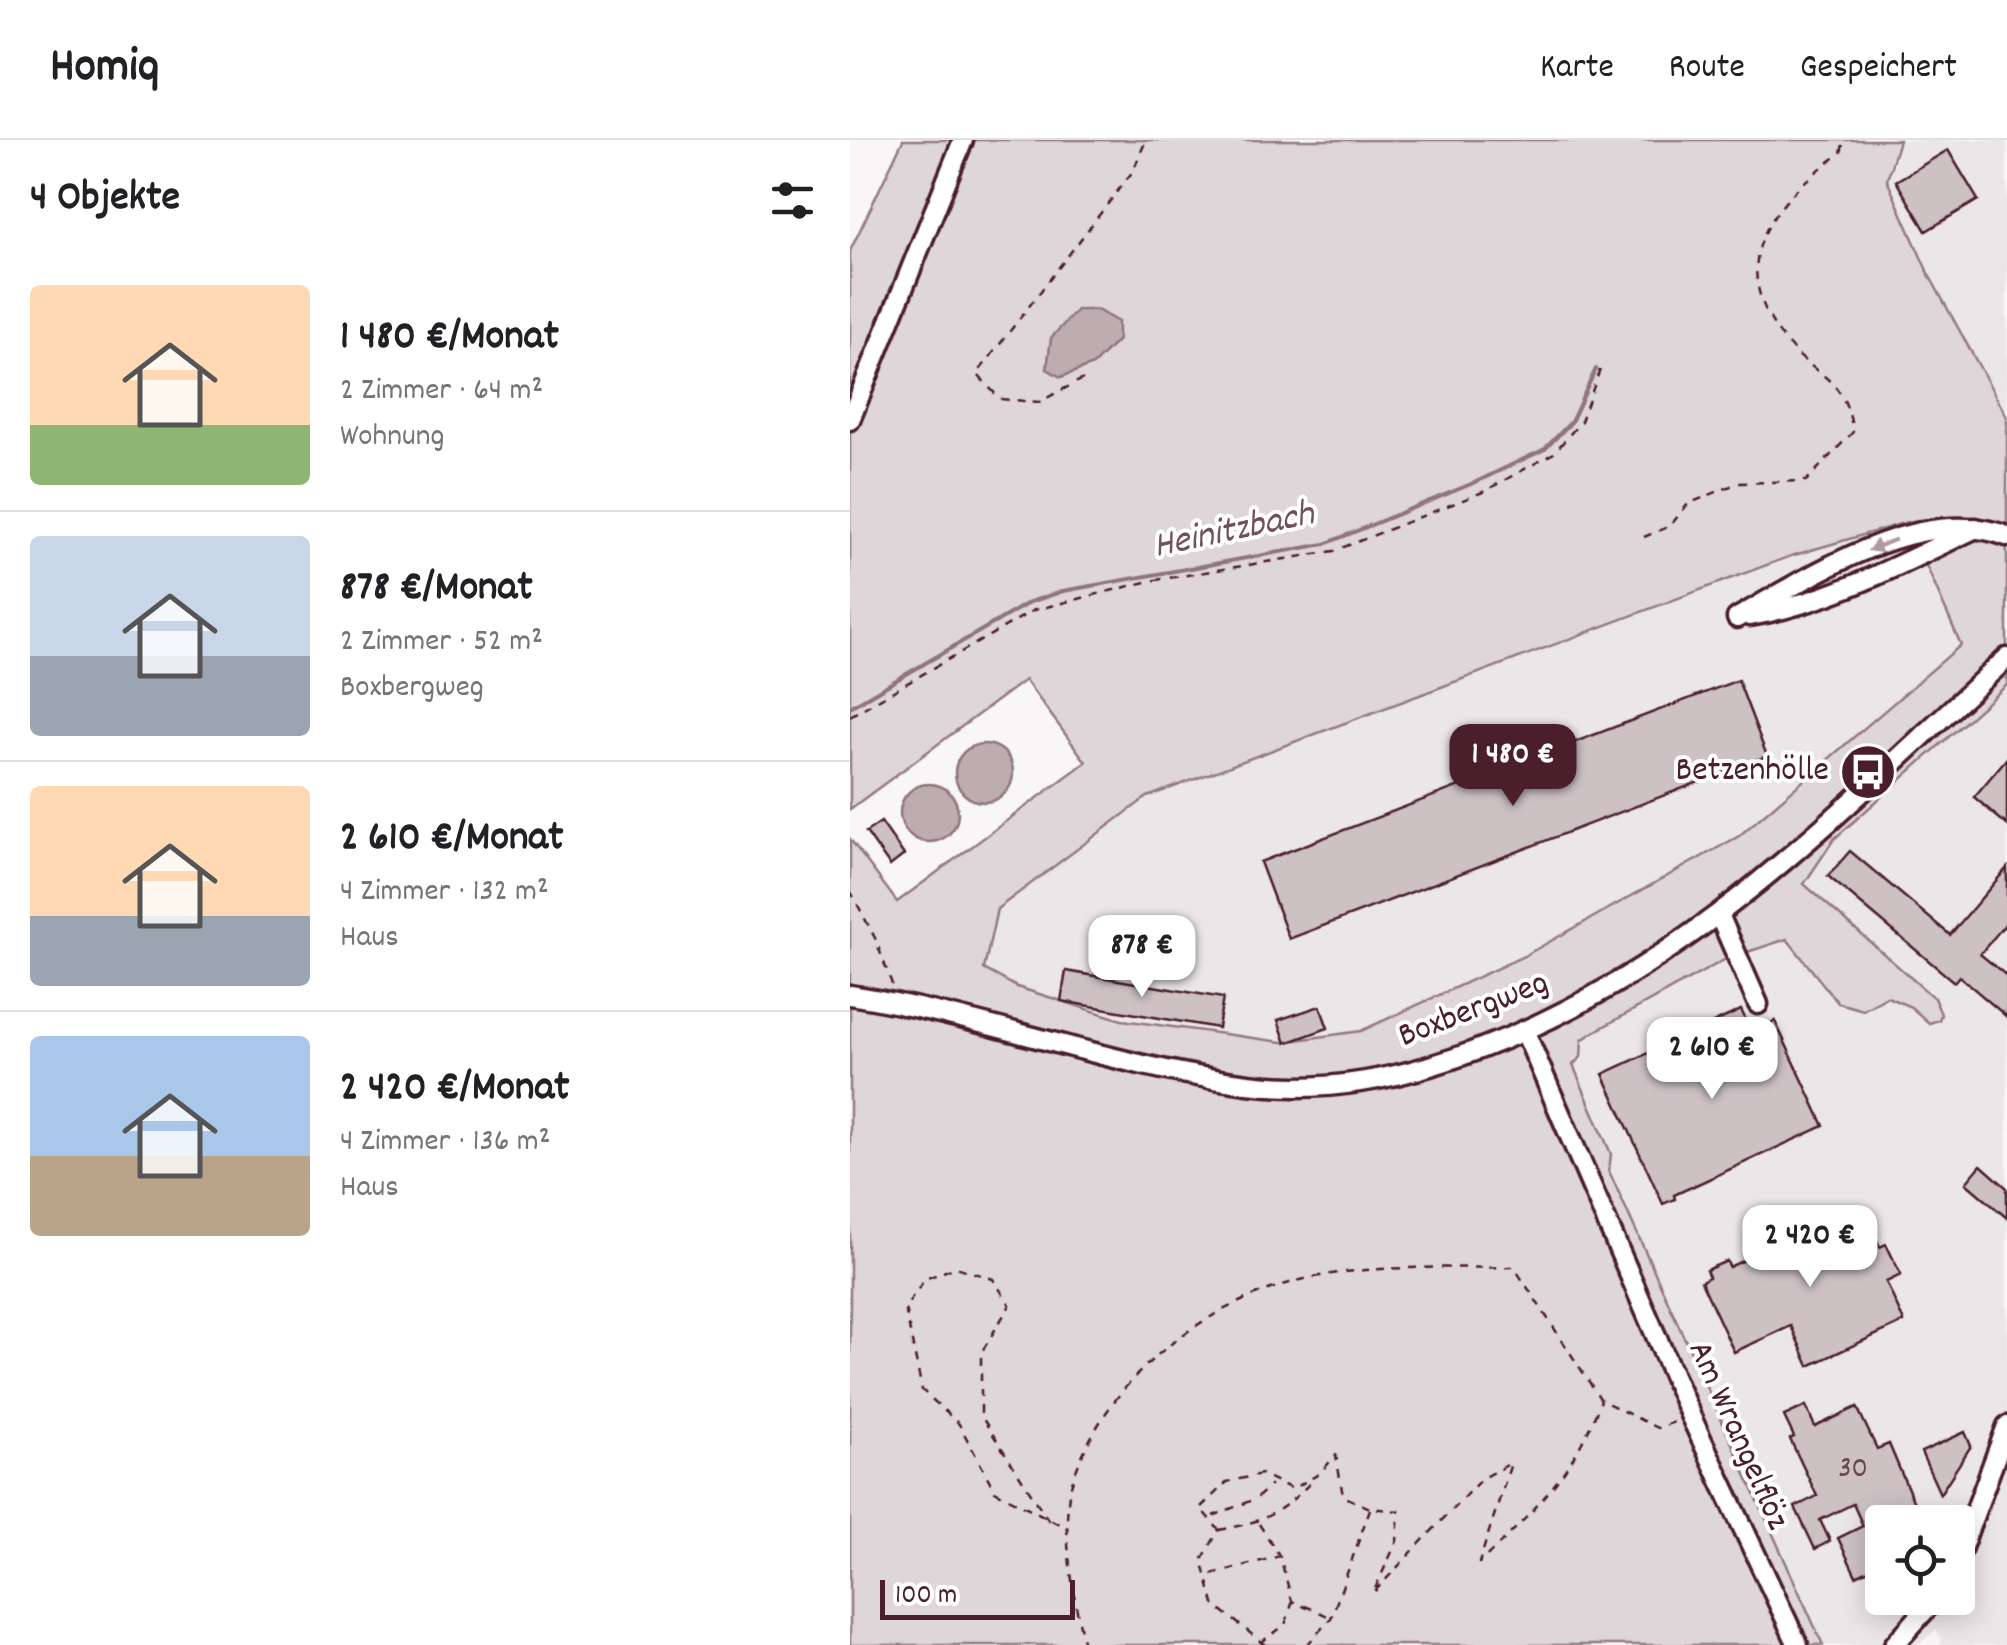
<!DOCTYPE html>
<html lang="de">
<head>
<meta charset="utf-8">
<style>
	body { margin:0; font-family:Dekko,sans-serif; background:#f6f6f6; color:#202124; height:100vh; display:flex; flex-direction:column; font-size:38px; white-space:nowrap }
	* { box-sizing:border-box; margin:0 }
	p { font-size:32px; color:#757577 }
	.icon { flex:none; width:55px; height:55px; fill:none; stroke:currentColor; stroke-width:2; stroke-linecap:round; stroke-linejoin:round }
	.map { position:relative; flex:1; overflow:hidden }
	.drawer { display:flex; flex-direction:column; background:#fff; width:850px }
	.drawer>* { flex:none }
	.tools { position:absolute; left:1015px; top:1365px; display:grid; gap:20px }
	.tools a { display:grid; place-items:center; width:110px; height:110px; border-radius:10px; background:#fff; box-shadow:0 5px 25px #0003; font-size:50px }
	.scale { position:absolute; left:30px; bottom:25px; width:195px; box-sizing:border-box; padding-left:10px; border:5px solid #4a1f2b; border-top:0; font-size:28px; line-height:35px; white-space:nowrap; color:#4a1f2b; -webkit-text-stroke:8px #fff; paint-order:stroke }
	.price { position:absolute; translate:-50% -85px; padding:0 22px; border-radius:20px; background:#fff; color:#222; font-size:32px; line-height:65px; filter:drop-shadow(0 2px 5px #0008) }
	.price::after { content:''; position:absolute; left:50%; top:60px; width:30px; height:22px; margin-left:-15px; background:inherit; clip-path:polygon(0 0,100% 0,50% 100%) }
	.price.selected { background:#4a1f2b; color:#fff }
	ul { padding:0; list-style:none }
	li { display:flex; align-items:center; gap:30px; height:250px; padding:0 30px }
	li+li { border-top:2px solid #e0e0e0 }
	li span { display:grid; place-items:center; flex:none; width:280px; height:200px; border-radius:10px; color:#555 }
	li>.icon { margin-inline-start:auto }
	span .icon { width:120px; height:120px; fill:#fffc; stroke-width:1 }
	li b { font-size:42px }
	h2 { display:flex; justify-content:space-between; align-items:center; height:120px; padding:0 30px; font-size:42px }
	header { display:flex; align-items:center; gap:60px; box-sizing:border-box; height:140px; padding:0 50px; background:#fff; border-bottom:2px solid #e0e0e0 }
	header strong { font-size:48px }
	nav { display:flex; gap:55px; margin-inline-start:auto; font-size:35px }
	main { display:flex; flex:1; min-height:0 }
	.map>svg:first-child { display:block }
</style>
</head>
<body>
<header>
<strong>Homiq</strong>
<nav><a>Karte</a><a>Route</a><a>Gespeichert</a></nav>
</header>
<main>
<section class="drawer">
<h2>4 Objekte<svg class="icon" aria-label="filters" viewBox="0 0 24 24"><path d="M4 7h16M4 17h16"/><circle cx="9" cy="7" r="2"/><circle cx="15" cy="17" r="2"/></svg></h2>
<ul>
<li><span style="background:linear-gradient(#ffd9b3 70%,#8fb573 0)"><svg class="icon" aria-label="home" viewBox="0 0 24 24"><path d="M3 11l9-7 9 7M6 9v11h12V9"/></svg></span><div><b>1 480 €/Monat</b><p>2 Zimmer · 64 m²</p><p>Wohnung</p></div></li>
<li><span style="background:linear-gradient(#c9d6e8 60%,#9aa5b1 0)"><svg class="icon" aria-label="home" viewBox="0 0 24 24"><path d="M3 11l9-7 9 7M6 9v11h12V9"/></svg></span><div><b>878 €/Monat</b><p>2 Zimmer · 52 m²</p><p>Boxbergweg</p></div></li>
<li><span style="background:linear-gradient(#ffd9b3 65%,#9aa5b1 0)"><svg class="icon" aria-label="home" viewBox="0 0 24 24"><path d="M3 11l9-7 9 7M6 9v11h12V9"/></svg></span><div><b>2 610 €/Monat</b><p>4 Zimmer · 132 m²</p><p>Haus</p></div></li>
<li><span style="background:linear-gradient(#a9c7e8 60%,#b9a48a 0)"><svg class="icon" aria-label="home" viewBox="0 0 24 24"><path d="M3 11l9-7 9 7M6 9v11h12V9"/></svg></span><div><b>2 420 €/Monat</b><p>4 Zimmer · 136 m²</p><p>Haus</p></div></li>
</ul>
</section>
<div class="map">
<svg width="1157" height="1505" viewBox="0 0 1157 1505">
	<rect width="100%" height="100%" fill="#f8f6f7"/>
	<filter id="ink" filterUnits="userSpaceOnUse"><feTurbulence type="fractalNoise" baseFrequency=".01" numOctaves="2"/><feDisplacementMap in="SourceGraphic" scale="20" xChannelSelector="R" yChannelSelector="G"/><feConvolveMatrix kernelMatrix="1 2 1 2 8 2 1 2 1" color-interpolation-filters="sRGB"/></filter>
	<g filter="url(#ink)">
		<g fill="#ebe6e8" fill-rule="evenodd">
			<path d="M1049,0h108v346l-218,-256 106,-65z"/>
			<path d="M1058,382l53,124 -222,190 -215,120 -163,75 -78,11 -161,-22 -105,-33 -33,-18 13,-60 150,-112 644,-241z"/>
			<path d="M1157,545v960h-68l3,-4 -6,-12 -18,16h-95l-214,-474 2,-17 -38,-89 8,-8 1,-17 10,-7 134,-74 62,-21 51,65 38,1 10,-7 24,10 17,15 6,-24 -130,-114 30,-45zM1032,1382h76v76h-76z"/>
		</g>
		<path fill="#ded6d9" stroke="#947a82" stroke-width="2.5" fill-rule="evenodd" d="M53,0h996l-12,40 41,93 79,144v268l-173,154 -30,45 130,114 7,16 -2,6 -10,3 -18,-16 -24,-10 -24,13 -25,-7 -51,-64 -61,20 -134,74 -10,7 -1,17 -8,8 38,89 -2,17 214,474h-973v-806l47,63 189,-140 -61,-82 -175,129v-558zM1057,382l54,123 -222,191 -215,120 -163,75 -79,11 -160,-22 -105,-33 -33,-18 13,-60 150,-112 644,-241z"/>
		<g fill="#bdadb0" stroke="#8f747b" stroke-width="2.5">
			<path d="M227,170h20l21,12v18l-25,25 -32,12 -14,-8 4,-31z"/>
			<circle cx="134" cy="633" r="29"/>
			<circle cx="79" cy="673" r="29"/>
		</g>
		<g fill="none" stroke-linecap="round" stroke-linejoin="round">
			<path stroke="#8f747b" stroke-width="4" d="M0,567l180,-105 33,-11 262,-47 151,-62 69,-33 26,-27 25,-53"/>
		</g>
		<g fill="#cdc1c4" stroke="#4a1f2b" stroke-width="2.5">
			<path d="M1098,10l30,50 -52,31 -30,-50z"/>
			<path d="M888,540l29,76 -478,183 -29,-77z"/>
			<path d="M1157,618v67l-33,-28z"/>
			<path d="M31,682l23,33 -14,11 -24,-34z"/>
			<path d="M1000,711l100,84 57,-67v54l-27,32 27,22v41l-48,-41 -5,6 -126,-106z"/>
			<path d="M216,831l157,27 -5,30 -157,-27z"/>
			<path d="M470,866l8,22 -42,15 -8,-23z"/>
			<path d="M891,870l11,22 23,-11 49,105 -150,69 1,4 -12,5 -60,-130z"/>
			<path d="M1131,1025l26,23v30l-41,-35z"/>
			<path d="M1011,1067l19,40 6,-3 15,31 -15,7 18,40 -95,44 -18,-40 -57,26 -33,-71 8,-4 -3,-7 21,-9 2,6z"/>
			<path d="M956,1266l9,21 42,-20 20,42 12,-5 33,78h-40v42l-26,12 -18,-38 25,-12 -10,-22 -33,16 10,21 -15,8 -20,-42 22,-11 -27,-57 4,-2 -10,-21z"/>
			<path d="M1115,1292l6,14 -31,48 -19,-42z"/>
		</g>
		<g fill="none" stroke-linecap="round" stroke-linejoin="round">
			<g stroke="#4a1f2b" stroke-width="25">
				<g id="minor">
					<path d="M0,280l113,-280"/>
					<path d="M900,476c82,-14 152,-53 226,-88"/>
					<path d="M887,478c74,-42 183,-115 270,-82"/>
					<path d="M870,777l38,87"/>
					<path d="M0,855c134,21 263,72 398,89 80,10 155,-6 229,-34 217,-81 362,-240 530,-392"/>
					<path d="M675,892l166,385 107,228"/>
					<path d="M1108,1418l49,-132"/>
					<path d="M1044,1505l42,-47"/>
				</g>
			</g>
			<g stroke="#4a1f2b" stroke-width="2.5" stroke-dasharray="8 8" stroke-linecap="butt">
				<path d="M233,239l-44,23 -39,-3 -23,-25 156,-203 13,-31"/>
				<path d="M794,397l26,-11 18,-22 50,-21 68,-2 47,-49c-10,-59 -33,-50 -66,-89 -66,-80 -15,-141 54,-190l3,-13"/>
				<path d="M0,576l184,-106 116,-29 184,-30 149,-59 71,-39 27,-32 20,-54"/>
				<path d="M0,750l25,48 18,49"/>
				<path d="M363,1376l44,-18 14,-13"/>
				<path d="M199,1381l-68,-105v-63l29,-48 -17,-26 -37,-12 -31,12 -20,29 17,82 37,34 36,67 72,37"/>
				<path d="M409,1384l20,31"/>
				<path d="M369,1390c48,-9 62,-17 95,-51"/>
				<path d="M362,1434l68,-18 12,45 15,7"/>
				<path d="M455,1466l25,11"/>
				<path d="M410,1503l25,-18 8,-24"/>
				<path d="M234,1505c-9,-40 -24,-121 -13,-159 30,-101 122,-176 222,-204 70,-19 148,-13 221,-15l87,133 56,28 20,-7"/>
				<path d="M415,1505l-51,-41 -12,-44 17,-30 -19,-22 27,-26 34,-8 31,15 27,-15 17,-19 7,41 27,12 29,3 -2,30 -24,52 109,-115 29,-15 -32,100c53,-48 98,-95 122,-163"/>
				<path d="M457,1505l24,-27 39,-109"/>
			</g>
			<use href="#minor" stroke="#fff" stroke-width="18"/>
		</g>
		<defs><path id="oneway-solid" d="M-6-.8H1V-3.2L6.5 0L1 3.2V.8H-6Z" transform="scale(2.5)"/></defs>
		<use fill="#ae9aa0" href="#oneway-solid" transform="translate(1032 405) rotate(158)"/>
	</g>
	<defs>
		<g id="bus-disc" transform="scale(2.875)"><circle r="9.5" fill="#4a1f2b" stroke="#fff"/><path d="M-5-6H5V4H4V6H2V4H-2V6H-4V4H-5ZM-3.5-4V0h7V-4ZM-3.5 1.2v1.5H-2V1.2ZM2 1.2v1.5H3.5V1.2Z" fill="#fff"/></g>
	</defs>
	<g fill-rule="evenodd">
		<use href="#bus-disc" x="1018" y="632"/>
	</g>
	<g text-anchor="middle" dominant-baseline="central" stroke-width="8" stroke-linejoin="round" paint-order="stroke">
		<g font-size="30" fill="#6b4851">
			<text x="1003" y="1330">30</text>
		</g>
		<g font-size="35" fill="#4a1f2b" stroke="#fff" text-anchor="end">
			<text x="979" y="632">Betzenhölle</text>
		</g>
		<g font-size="35" fill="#4a1f2b" stroke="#fff">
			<text transform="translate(624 871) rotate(-21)">Boxbergweg</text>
			<text transform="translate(887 1296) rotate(66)">Am Wrangelflöz</text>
		</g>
		<g font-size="38" font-style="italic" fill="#72515a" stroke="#fff">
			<text transform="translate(384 392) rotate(-12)">Heinitzbach</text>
		</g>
	</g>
</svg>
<div class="tools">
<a><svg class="icon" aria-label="locate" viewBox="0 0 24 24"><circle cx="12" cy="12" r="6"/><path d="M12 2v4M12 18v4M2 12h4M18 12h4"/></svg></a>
</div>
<div class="scale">100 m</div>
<b class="price selected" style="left:663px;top:669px">1 480 €</b>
<b class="price" style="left:292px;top:860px">878 €</b>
<b class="price" style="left:862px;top:962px">2 610 €</b>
<b class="price" style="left:960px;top:1150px">2 420 €</b>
</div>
</main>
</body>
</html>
